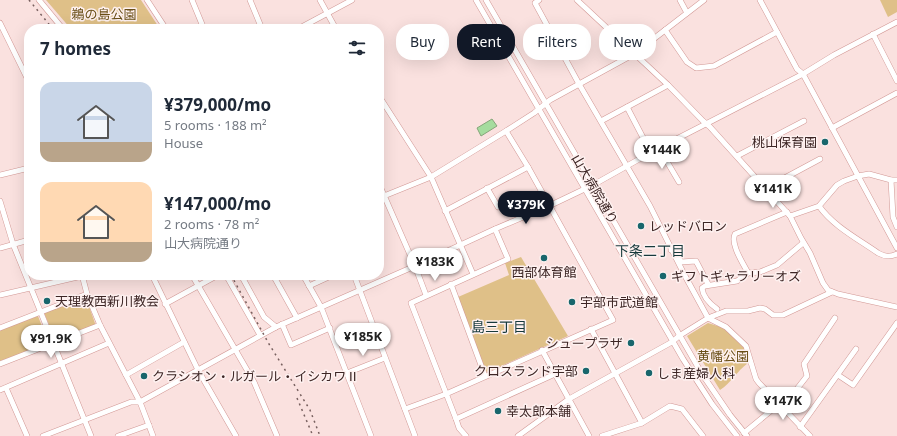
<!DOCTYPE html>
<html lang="en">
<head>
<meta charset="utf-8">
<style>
	body { margin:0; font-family:"Noto Sans","Noto Sans JP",sans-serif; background:#f6f6f7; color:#1f2937; height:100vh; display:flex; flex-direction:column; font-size:15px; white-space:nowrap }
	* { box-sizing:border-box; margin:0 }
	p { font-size:13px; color:#747a83 }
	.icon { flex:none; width:22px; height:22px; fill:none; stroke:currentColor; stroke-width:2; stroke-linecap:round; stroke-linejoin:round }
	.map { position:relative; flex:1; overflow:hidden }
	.panel { position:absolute; left:24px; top:24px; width:360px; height:256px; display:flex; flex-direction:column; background:#fff; border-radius:16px; box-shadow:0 4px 16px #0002 }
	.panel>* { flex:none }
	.hud { position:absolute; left:396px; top:24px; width:380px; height:36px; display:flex; gap:8px }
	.price { position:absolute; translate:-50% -34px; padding:0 9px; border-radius:14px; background:#fff; color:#222; font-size:13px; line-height:26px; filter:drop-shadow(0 1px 2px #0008) }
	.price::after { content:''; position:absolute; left:50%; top:24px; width:12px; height:9px; margin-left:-6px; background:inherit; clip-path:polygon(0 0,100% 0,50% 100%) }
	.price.on { background:#111827; color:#fff }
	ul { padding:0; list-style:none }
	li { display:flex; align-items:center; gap:12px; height:100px; padding:0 16px }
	li span { display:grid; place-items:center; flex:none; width:112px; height:80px; border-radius:12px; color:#555 }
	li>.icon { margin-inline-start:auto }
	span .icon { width:48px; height:48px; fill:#fffc; stroke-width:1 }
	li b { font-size:17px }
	h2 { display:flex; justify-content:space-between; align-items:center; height:48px; padding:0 16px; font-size:17px }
	.pill { padding:0 14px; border-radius:16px; background:#fff; box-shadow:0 4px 16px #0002; font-size:14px; line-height:36px }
	.pill.on { background:#111827; color:#fff }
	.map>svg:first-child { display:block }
</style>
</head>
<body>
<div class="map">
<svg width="897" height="436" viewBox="0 0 897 436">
	<rect width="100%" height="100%" fill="#fae1df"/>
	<g fill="#dfc088">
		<path d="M46,0h95l19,29h-89z"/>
		<path d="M880,0h17v12l-9,5z"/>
		<path d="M521,257l47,79 -80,36 -3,-1 -27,-74 51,-22 -4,-12z"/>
		<path d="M86,298l10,28 -40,15 -12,-28z"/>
		<path d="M38,316l11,28 -49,17v-31z"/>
		<path d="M708,323l16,5 21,21 3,14c-11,8 -17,20 -28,27l-33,-54z"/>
	</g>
	<path fill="#a5dc9e" stroke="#86a57a" d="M492,119l5,7 -16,10 -4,-8z"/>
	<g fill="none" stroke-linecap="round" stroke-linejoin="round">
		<g stroke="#d29895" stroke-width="6">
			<g id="minor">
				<path d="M39,0l24,29"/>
				<path d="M147,0l19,29"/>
				<path d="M192,0l12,29"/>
				<path d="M250,0l12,29"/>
				<path d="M320,0l16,29"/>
				<path d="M476,0l207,359 29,45 25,32"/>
				<path d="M486,0l216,374 28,41 17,21"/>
				<path d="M539,0l-4,3 44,81 71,122 34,68 24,44 18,-7h22l12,-3 5,1 8,6h10l49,-23"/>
				<path d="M577,0l91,85 35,36 7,6 80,89 11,22 9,15 13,30 5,7 10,4 59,13"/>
				<path d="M680,0l7,13"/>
				<path d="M760,0l37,69 6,5 94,174"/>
				<path d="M0,23l29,59"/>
				<path d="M298,29l54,-29"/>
				<path d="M665,30l22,32 9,6 18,-2 63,-34"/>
				<path d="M873,34l24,47"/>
				<path d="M379,96l52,81 42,97"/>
				<path d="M627,107l24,46"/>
				<path d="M601,121l67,-36"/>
				<path d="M832,128l65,-35"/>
				<path d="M659,148l20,34"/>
				<path d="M737,156l67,-35"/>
				<path d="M0,175l29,-7"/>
				<path d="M891,180l2,37 4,10"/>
				<path d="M379,184l36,82 11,29"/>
				<path d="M487,188l11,19"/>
				<path d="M766,188l54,-29"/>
				<path d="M379,198l52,-21 75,-46 28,-18 16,-13 84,-46 70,-54"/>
				<path d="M0,201l13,43 78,192"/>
				<path d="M819,206c14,20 39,33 59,47 7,4 12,4 19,1"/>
				<path d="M445,211l83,-44"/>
				<path d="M790,216l29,-10 18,-21 7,-4 14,-5 11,-2 22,6h6"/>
				<path d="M0,248l29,-8"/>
				<path d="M671,250h4l6,12 15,-1 12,23"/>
				<path d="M748,273c-5,-10 -18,-29 -13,-39l52,-22"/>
				<path d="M82,275l5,19 13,31 40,77 13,34"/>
				<path d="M152,275l46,95 38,66"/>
				<path d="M192,275l62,107 23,54"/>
				<path d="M226,275l34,60"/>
				<path d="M241,275l23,42 12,10"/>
				<path d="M273,275l24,43"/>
				<path d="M303,275l18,32 50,129"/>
				<path d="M354,275l61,161"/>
				<path d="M451,284l34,92"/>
				<path d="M309,286l24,-11"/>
				<path d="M0,295l82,-19"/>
				<path d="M165,304l53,-29"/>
				<path d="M717,309c-7,-5 -14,-12 -15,-21l3,-2 32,-5 11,-8 12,-1 17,-7 26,-22"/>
				<path d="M282,324l9,21 39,-17"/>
				<path d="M0,328l87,-34"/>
				<path d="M591,329l51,94"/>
				<path d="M542,350l47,86"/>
				<path d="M0,364l100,-39"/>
				<path d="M347,373l38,-15"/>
				<path d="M126,375l58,-33"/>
				<path d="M838,375l15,10 44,-62"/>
				<path d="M6,388l21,48"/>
				<path d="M0,390l109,-47"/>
				<path d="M782,408l25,-32 -3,-12 31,-46"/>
				<path d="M405,409l41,-15 167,-74 -85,-153 -22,-36"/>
				<path d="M456,419l99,-45"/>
				<path d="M800,427l56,-78"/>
				<path d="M744,433l35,-29"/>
				<path d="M43,436l88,-34h9l136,-75 139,-61 80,-37 54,-23 44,-21 66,-37 144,-74 31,-19 63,-33"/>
				<path d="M118,436l31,-11"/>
				<path d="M466,436l-7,-8 -3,-9 -45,-116 97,-44 -13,-30"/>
				<path d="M518,436l51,-37 103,-57 7,-6 29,-18 18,9 20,19 10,33 3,4 51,53"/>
				<path d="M602,436l40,-13 28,-17 12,3 21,27"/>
			</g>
		</g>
		<use href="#minor" stroke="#fff" stroke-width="5"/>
		<g stroke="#78605f" stroke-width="1.5" stroke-dasharray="2 4" stroke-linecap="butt">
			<path d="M29,0l24,29"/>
			<path d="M231,275l38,69 41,66 10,26"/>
			<path d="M297,398l16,38"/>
		</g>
	</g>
	<g fill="#18666c" stroke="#fef1f0" stroke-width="1.5">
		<circle cx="825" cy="142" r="4"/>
		<circle cx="641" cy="226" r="4"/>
		<circle cx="544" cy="258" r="4"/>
		<circle cx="663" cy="276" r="4"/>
		<circle cx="47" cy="301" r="4"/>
		<circle cx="572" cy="302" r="4"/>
		<circle cx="631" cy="343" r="4"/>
		<circle cx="586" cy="371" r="4"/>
		<circle cx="649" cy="373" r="4"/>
		<circle cx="144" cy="376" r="4"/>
		<circle cx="498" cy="411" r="4"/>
	</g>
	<g text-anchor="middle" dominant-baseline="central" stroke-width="3" stroke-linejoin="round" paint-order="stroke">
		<g font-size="13" fill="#6a4f17" stroke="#fef1f0">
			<text x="104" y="14">鵜の島公園</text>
			<text x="723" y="356">黄幡公園</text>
		</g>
		<g font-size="13" fill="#3d2625" stroke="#fef1f0" text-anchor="start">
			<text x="817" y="142" text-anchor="end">桃山保育園</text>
			<text x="649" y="226">レッドバロン</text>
			<text x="544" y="272" text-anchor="middle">西部体育館</text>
			<text x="671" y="276">ギフトギャラリーオズ</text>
			<text x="55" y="301">天理教西新川教会</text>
			<text x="580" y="302">宇部市武道館</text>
			<text x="623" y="343" text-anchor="end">シュープラザ</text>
			<text x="578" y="371" text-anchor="end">クロスランド宇部</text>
			<text x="657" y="373">しま産婦人科</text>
			<text x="152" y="376">クラシオン・ルガール・イシカワⅡ</text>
			<text x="506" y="411">幸太郎本舗</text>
		</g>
		<g font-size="13" fill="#3d2625" stroke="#fef1f0">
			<text transform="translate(595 189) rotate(60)">山大病院通り</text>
		</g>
		<g font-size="14" fill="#173a3c" stroke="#fef1f0">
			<text x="650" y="250">下条二丁目</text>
			<text x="499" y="326">島三丁目</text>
		</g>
	</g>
</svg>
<b class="price" style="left:662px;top:170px">¥144K</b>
<b class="price" style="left:773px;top:209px">¥141K</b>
<b class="price on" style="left:526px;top:225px">¥379K</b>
<b class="price" style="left:435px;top:282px">¥183K</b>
<b class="price" style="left:363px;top:357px">¥185K</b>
<b class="price" style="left:51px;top:359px">¥91.9K</b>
<b class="price" style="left:783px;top:421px">¥147K</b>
<div class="hud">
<a class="pill">Buy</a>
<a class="pill on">Rent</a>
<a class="pill">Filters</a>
<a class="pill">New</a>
</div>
<section class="panel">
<h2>7 homes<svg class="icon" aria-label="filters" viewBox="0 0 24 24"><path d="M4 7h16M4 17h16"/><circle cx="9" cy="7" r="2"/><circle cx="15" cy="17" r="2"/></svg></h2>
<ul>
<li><span style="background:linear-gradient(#c9d6e8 75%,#b9a48a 0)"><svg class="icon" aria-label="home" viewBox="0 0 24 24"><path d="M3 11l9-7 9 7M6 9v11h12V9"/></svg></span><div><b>¥379,000/mo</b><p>5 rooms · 188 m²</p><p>House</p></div></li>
<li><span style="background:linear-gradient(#ffd9b3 75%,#b9a48a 0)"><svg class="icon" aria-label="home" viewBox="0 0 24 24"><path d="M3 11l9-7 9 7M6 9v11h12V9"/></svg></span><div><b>¥147,000/mo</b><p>2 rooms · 78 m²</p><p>山大病院通り</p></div></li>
</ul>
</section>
</div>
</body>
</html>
